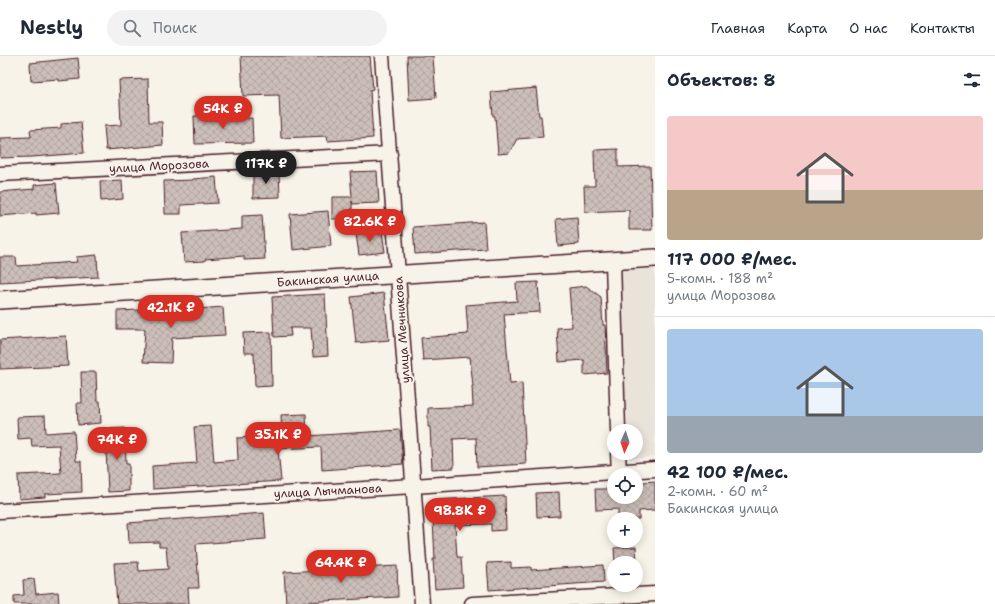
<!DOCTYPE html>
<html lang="ru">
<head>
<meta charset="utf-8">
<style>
	body { margin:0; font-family:"Shantell Sans",sans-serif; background:#f2f2f3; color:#1f2937; height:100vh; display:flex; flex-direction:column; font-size:15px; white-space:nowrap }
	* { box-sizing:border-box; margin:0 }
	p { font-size:13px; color:#747a83 }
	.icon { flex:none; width:22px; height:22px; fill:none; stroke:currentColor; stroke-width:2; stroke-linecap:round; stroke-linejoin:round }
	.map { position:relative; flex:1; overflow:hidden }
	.side { display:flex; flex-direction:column; background:#fff; width:340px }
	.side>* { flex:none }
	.needle { width:26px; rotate:183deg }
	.buttons { position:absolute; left:607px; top:368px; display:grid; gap:8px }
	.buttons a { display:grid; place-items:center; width:36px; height:36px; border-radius:50%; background:#fff; box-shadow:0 2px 10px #0003; font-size:20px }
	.price { position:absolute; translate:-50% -34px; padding:0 9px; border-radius:14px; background:#d93025; color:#fff; font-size:13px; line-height:26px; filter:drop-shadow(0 1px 2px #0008) }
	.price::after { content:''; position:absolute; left:50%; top:24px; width:12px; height:9px; margin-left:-6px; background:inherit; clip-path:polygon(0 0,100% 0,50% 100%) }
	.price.on { background:#222; color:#fff }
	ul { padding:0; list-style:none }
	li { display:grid; align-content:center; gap:8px; height:212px; padding:0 12px }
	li+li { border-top:1px solid #e0e1e3 }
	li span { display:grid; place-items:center; height:124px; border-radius:4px; color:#555 }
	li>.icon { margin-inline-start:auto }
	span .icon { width:72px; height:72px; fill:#fffc; stroke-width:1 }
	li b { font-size:17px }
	h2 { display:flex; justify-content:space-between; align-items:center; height:48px; padding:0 12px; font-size:17px }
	header { display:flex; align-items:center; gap:24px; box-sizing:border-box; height:56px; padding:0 20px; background:#fff; border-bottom:1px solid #e0e1e3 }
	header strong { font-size:19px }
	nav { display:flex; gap:22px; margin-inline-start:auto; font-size:14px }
	.search { width:280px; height:36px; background:#f2f2f3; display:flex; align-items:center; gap:10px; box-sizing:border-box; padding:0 14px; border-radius:22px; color:#747a83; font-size:15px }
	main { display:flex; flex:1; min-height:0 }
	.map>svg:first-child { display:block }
</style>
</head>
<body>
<header>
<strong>Nestly</strong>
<div class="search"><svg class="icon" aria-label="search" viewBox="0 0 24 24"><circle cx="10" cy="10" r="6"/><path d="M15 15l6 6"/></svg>Поиск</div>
<nav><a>Главная</a><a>Карта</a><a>О нас</a><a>Контакты</a></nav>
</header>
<main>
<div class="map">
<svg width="655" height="548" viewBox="0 0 655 548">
	<defs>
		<pattern id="building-cross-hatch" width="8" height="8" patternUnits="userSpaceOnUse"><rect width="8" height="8" fill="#ccbfb9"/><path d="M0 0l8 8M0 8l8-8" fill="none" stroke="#b1a49f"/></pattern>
	</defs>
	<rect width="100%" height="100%" fill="#f7f3e8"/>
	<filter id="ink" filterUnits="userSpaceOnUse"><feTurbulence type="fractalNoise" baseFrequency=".025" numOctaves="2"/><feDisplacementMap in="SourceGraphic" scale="8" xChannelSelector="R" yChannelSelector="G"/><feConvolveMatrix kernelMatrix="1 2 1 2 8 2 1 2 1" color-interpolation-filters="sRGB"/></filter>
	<g filter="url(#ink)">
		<path fill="#eae3da" d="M655,210v191l-26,2 -1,-6h8v-22h-9l-9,-163z"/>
		<g fill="url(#building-cross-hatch)" stroke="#4a1f2b">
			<path d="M241,0h129l3,33 -3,1 3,48 -45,3 -1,-5 -46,2 -2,-43 -36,1z"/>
			<path d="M407,0h26l3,42 -27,2z"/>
			<path d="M78,2l2,21 -21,2v-2l-28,2 -1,-18z"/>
			<path d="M148,23l1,43h13l1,23 -57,5 -2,-24 17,-1 -2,-45z"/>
			<path d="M536,32l3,28h2l2,21 -26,2 -8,14 -11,1 -3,-38h-2l-2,-24z"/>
			<path d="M222,59v4l30,-1 1,25 -58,1 -1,-28z"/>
			<path d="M81,66l3,31 -52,4 -32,1v-20l31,-1 -1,-7 31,-2v-4z"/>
			<path d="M618,93v18l32,-1 2,64h-23v-20l-44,2 -1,-26h11l-1,-36z"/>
			<path d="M377,115l2,32 -27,1v-3v17l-20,1v-22h20l-2,-25z"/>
			<path d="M279,116l1,25 -27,1v-25z"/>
			<path d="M216,121l2,26 -37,2v9h-16l-1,-33 29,-1v-1z"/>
			<path d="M122,124l1,19 -22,2 -1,-20z"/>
			<path d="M56,127l3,30 -23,2v-2l-36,3v-24l34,-3v-4z"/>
			<path d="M328,155l3,35 -38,4 -3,-36z"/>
			<path d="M262,159l3,44 -21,1v-4l-39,3v2l-21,1 -2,-29 60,-4v-13z"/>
			<path d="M577,161l2,27 -21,2 -2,-27z"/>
			<path d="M484,166l2,27 -71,5 -2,-27z"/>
			<path d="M382,175l3,21 -26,3 -3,-21z"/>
			<path d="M97,199l1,22 -98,5v-25h16l1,9 60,-4 -1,-5z"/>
			<path d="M538,226l2,30 -36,2 6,70 12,-1 4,81 -49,3 -1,-29 -23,1 1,29 -22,1 -2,-42h-2v-19l45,-2 -1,-20h1l-3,-29 -47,3 -2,-22 47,-4 -2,-29 51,-4 -1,-18z"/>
			<path d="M586,230l15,11 2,28h2l2,48 -23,2v-15l-25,2 -2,-34 15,-1 -3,-39z"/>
			<path d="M384,237l5,47 -33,3 -5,-46z"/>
			<path d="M325,238l3,62 -15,1 -2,-29h-21l1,8 -17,1 -2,-40z"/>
			<path d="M223,251l2,28 -53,3 -1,25 -28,-1 2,-33h-28v-18l22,-1v3l45,2v-7h14v1z"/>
			<path d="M271,276l1,54 -17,1 -1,-34h-10l-1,-20z"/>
			<path d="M66,280l2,30 -68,3v-29z"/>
			<path d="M81,316h15l1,29h3l1,22 -23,2 -1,-22h5z"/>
			<path d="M306,358l1,22 93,-6 3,34 -81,6 -1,-23 -43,2 3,32 -128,8 -1,-23 45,-3 -3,-36 17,-1 3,36 24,-2 -1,-22 45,-3 -1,-20z"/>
			<path d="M45,360l1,17 28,-2 2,30h5l1,31 -37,2v3l-26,2 -1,-24 43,-2 -2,-28 -27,1 -1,-8 -13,1 -1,-22z"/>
			<path d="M125,372l1,36h3v27l-21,1 -3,-63z"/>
			<path d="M655,425v29l-16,1v8h-21v-10l-22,1 -1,-21h19v8h22v-11h7v-4z"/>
			<path d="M559,436l1,24 -23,1 -1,-24z"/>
			<path d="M505,440l1,34 -15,1v-7l-36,1 2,32h4l2,30 -28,2 -2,-30h2l-3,-59z"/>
			<path d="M264,457l2,26 -70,5 3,44h-11l1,16h-72l-3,-41 24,-1 1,9 29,-2 -2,-22h-7v-5l-30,1 -1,-20z"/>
			<path d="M636,491l1,16h-22l-1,-15z"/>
			<path d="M511,506v6l20,-1v3l72,-5 1,17 -115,8 -2,-27z"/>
			<path d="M397,510l1,31 -112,6 -2,-31z"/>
			<path d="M34,523l2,15 22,-2 1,12h-45v-8l10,-1 -1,-15z"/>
		</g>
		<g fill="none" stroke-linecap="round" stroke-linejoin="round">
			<g stroke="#4a1f2b" stroke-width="17">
				<g id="minor">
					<path d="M382,0l40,548"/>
					<path d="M0,118l390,-20"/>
					<path d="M613,205l5,170"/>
					<path d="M618,397l1,19"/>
					<path d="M0,455l414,-25 241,-17"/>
					<path d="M472,548l183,-10"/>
				</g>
			</g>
			<g stroke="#4a1f2b" stroke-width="20">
				<path id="major" d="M0,244l655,-42"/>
			</g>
			<use href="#minor" stroke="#f7f3e8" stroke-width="14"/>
			<use href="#major" stroke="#f7f3e8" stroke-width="17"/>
		</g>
	</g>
	<g text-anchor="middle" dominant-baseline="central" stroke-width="4" stroke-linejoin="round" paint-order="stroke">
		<g font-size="12" fill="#4a1f2b" stroke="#f7f3e8">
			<text transform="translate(159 110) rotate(-3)">улица Морозова</text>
			<text transform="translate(328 223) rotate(-4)">Бакинская улица</text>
			<text transform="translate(402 274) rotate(-94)">улица Мечникова</text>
			<text transform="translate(328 435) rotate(-3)">улица Лычманова</text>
		</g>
	</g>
</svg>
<div class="buttons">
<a><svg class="needle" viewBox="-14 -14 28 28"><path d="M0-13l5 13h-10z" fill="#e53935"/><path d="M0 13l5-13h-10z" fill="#747a83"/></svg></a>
<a><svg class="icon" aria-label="locate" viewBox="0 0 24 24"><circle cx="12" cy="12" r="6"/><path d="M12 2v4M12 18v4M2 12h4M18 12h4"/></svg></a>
<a>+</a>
<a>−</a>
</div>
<b class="price" style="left:223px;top:74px">54K ₽</b>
<b class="price on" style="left:266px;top:129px">117K ₽</b>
<b class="price" style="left:370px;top:187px">82.6K ₽</b>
<b class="price" style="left:171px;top:273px">42.1K ₽</b>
<b class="price" style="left:278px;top:400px">35.1K ₽</b>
<b class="price" style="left:117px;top:405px">74K ₽</b>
<b class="price" style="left:460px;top:476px">98.8K ₽</b>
<b class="price" style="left:341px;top:528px">64.4K ₽</b>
</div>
<section class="side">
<h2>Объектов: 8<svg class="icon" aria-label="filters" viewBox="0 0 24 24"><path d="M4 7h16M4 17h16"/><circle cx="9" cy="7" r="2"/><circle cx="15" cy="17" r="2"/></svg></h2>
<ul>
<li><span style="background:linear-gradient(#f6c9c9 60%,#b9a48a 0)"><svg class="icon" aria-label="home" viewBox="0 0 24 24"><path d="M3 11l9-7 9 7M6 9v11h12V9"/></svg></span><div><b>117 000 ₽/мес.</b><p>5-комн. · 188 m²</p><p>улица Морозова</p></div></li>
<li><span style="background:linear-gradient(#a9c7e8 70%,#9aa5b1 0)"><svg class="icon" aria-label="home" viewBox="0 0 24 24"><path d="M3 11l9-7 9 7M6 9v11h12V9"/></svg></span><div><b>42 100 ₽/мес.</b><p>2-комн. · 60 m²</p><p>Бакинская улица</p></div></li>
</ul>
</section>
</main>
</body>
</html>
